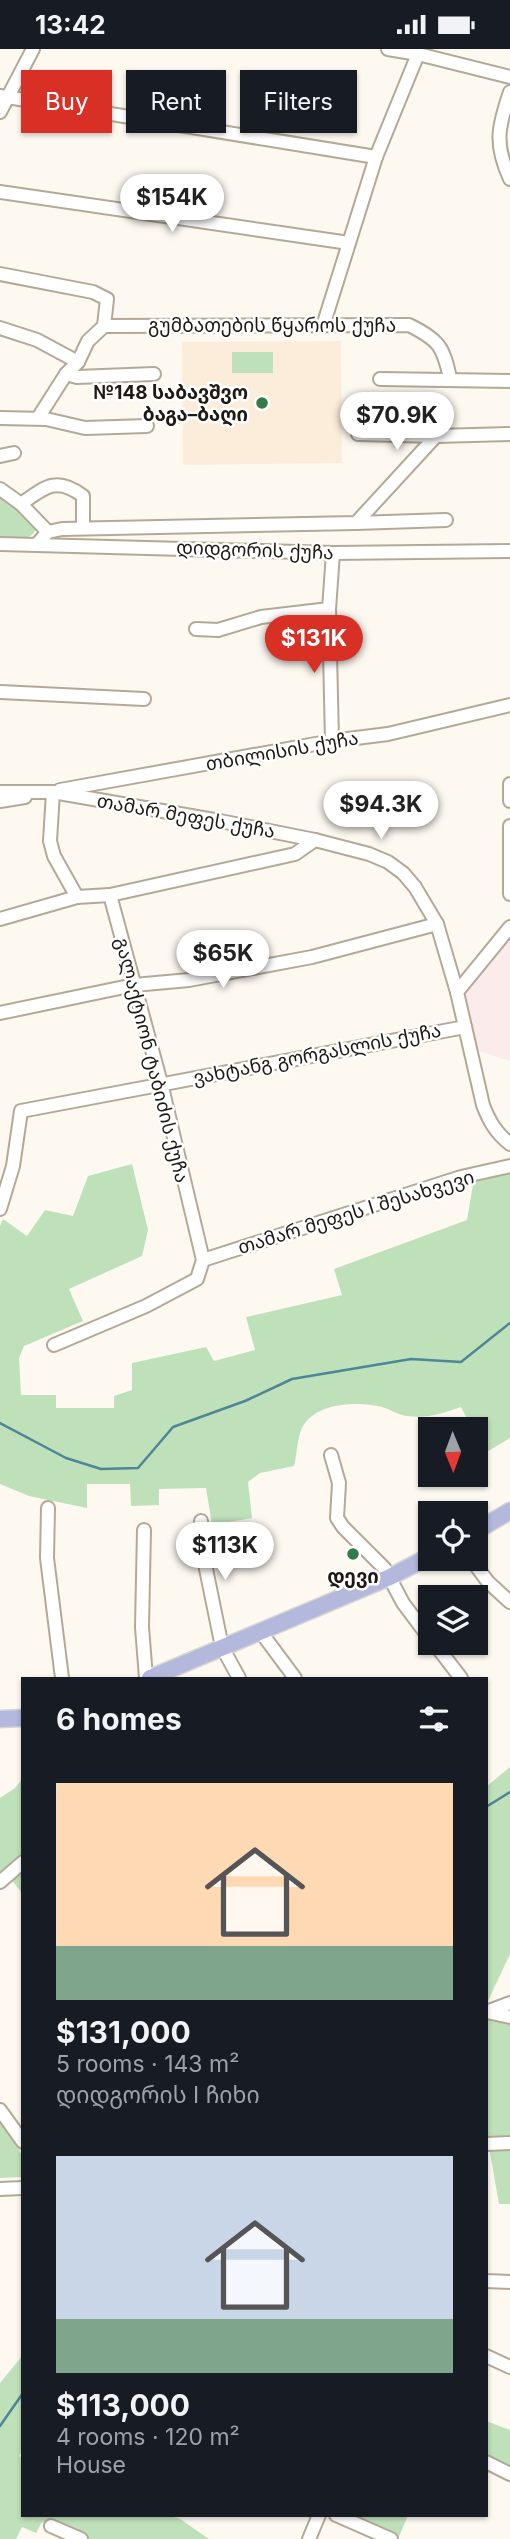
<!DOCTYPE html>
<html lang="en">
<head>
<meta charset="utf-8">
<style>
	body { margin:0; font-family:Inter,"Noto Sans Georgian",sans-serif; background:#242831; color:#f1f3f6; height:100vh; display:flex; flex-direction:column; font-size:26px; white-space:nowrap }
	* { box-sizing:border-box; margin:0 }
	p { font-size:23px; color:#9ea1a6 }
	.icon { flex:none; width:38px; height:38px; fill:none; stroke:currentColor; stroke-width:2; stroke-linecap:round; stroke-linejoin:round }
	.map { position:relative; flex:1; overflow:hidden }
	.sheet { position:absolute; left:21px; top:1628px; width:467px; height:840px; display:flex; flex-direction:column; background:#171b24; border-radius:0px; box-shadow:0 2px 5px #0004 }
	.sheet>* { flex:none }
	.hud { position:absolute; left:21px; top:21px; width:469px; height:63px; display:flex; gap:14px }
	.needle { width:46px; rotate:179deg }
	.fabs { position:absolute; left:418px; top:1368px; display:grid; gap:14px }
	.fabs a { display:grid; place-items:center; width:70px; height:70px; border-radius:0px; background:#171b24; box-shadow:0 2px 5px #0004; font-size:35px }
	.price { position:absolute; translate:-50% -60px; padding:0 16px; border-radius:24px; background:#fff; color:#222; font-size:23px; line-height:46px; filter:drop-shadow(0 2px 4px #0008) }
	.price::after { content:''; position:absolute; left:50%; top:42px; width:21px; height:16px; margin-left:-10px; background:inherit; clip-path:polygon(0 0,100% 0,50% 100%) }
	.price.active { background:#d93025; color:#fff }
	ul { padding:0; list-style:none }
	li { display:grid; align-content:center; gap:14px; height:371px; padding:0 35px }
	li span { display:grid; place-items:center; height:217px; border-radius:0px; color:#555 }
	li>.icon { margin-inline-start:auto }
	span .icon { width:126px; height:126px; fill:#fffc; stroke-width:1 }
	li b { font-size:30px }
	h2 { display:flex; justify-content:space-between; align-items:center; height:84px; padding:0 35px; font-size:30px }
	.chip { padding:0 24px; border-radius:0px; background:#171b24; box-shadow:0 2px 5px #0004; font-size:24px; line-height:63px }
	.chip.active { background:#d93025; color:#fff }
	.status { display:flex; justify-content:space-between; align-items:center; height:49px; padding:0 35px; background:#171b24; direction:ltr }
	.status svg { height:19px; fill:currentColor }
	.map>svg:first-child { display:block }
</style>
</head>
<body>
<div class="status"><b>13:42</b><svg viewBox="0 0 49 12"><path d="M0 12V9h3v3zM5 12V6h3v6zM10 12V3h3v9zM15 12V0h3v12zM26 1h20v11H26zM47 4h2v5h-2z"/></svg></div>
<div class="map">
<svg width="510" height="2490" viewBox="0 0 510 2490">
	<rect width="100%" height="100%" fill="#fdf9f1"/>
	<path fill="#fbebea" d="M510,878v134l-34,-11 -14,-61z"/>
	<path fill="#fcedda" d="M341,292l1,122 -159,2 -1,-123z"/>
	<g fill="#bfe1ba">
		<rect x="232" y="303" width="41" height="21"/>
		<path d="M0,446l37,31c-5,17 -21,13 -37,13z"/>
		<path d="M132,1115l16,66 -6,26 -73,33 14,32 -59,25 -5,12 2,37h35v13h58v-12l18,-6v-27l74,-16 8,14 41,-11 -9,-33 96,-22 -8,-26 133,-49 7,-41 36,-7v266l-25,15 -9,-17v-6h-3l-12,-23c-17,6 -35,12 -54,9 -9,-1 -17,-7 -25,-9 -24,-6 -67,-5 -80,21 -5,10 -5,27 -8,38l-34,7 -12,9 4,36 -40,7 -6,-37 -47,1v16l-28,1 -1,-22h-43v24l-58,-12 -29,-12v-258l3,-7 24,17 18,-26 28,6 15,-40z"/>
		<path d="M510,1718v187l-23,49v-217z"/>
		<path d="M23,1729v116l-19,-23 -4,3v-76l15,-10z"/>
		<path d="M486,1966l24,8v117h-23z"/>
		<path d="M0,2071l23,37v20l-23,1z"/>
		<path d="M489,2098h21v57h-11z"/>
		<path d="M23,2306v95l-4,6 4,2v57h145l12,4 29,20h-128l-39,-17 -6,11 -14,-6 -6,12h-16v-156z"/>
		<path d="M486,2372l24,9v42l-23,-12z"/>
		<path d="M342,2466h66l-10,24z"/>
	</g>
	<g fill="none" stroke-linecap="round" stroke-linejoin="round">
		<g stroke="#4d8696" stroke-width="2.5">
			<path d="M0,1374l66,35 35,11 37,-1 35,-41 72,-26 47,-22 119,-20 50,3 49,-39"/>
			<path d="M486,1758l24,-15"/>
			<path d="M0,2377l23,-33"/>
		</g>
		<g stroke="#b4a996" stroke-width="16">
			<g id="minor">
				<path d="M388,0l30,5 92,23"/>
				<path d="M510,43c-12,35 -16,52 0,87"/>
				<path d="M0,47l376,61"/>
				<path d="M0,63l33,-63"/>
				<path d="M0,143l349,51"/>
				<path d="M0,225l93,18 14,7 -3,27"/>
				<path d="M323,277l53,-169 42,-103"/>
				<path d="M0,279l37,12 41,22"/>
				<path d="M66,325l11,3 77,-3"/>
				<path d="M380,330l130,2"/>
				<path d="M0,369l46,1 39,9 62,-2"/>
				<path d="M38,369l28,-44 12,-12 10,-21 16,-15 305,-1c30,15 34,21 41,53"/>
				<path d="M358,385l78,2"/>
				<path d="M0,407l14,-3"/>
				<path d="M0,440l21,15 27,28"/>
				<path d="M21,455c24,-17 35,-28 62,-8v32"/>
				<path d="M356,474l90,-3"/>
				<path d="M0,495l333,9 177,-2"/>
				<path d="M37,495l11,-12 14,-3 294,-6 80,-87 74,-2"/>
				<path d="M196,580l22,1 43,-13 68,-8"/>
				<path d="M0,643l144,7"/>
				<path d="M332,692l-3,-132 4,-56"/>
				<path d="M510,735v17"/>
				<path d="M60,741l272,-49 56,-7 122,-29"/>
				<path d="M0,743h53l167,29 95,19 54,14 19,8 15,11 12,14 22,37 20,68 26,113c6,16 13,28 27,39"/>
				<path d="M53,743l-3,49 4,15 23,41"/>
				<path d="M0,752l25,-4"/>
				<path d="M510,777v68"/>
				<path d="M0,870l77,-22 33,-2"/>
				<path d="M457,943l53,-65"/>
				<path d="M0,964l134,-28 55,-5 123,-23 125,-33"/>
				<path d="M0,1160l13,-43 8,-55 444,-84"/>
				<path d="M203,1211l258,-83 49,-11"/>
				<path d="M54,1296l92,-39 51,-27 6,-19 -42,-177 -51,-188 185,-41 20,-14"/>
				<path d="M331,1406l8,28 -2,35 6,9 42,42 18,34 27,36"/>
				<path d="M48,1459l-1,50 15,120"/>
				<path d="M201,1472l5,48 16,78 17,31"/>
				<path d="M144,1481l-2,97 4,51"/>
				<path d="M471,1510l17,23 22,20"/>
				<path d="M260,1582l35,47"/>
				<path d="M434,1594l27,35"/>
				<path d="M0,1833l23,-20"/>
				<path d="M486,1963l24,-9"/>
				<path d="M487,1963l23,5"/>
				<path d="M0,2061l23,32"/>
				<path d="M486,2095l24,-1"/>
				<path d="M0,2140l23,-1"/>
				<path d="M486,2232l24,1"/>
				<path d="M486,2307l24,11"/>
				<path d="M486,2413l24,12"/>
				<path d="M336,2466l55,24"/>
				<path d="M51,2477l30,13"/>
				<path d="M309,2490l10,-24"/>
			</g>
		</g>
		<g stroke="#d6d6d5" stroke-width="19">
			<g id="major">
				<path d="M476,1482l34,-20"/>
				<path d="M150,1629l240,-101 40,-21"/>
				<path d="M0,1670l23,-1"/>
			</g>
		</g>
		<use href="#minor" stroke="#fff" stroke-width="12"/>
		<use href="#major" stroke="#b3b8dc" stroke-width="16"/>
	</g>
	<g fill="#337b48" stroke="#fff" stroke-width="2.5">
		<circle cx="262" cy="354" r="7"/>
		<circle cx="353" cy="1505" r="7"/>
	</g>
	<g text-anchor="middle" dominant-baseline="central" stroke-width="5" stroke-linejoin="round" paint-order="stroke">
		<g font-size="19" fill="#1e1a13" stroke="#fff">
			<text x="272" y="276">გუმბათების წყაროს ქუჩა</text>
			<text transform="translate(255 501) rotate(2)">დიდგორის ქუჩა</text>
			<text transform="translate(282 702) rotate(-10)">თბილისის ქუჩა</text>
			<text transform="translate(186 767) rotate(10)">თამარ მეფეს ქუჩა</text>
			<text transform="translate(317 1005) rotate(-11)">ვახტანგ გორგასლის ქუჩა</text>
			<text transform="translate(152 1011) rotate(76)">გალაქტიონ ტაბიძის ქუჩა</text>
			<text transform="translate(356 1163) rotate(-17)">თამარ მეფეს I შესახვევი</text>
		</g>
		<g font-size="19" font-weight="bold" fill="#1e1a13" stroke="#fff" text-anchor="end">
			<text x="248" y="343">№148 საბავშვო<tspan x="248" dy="22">ბაგა–ბაღი</tspan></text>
			<text x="353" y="1527" text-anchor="middle">დევი</text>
		</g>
	</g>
</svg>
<div class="fabs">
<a><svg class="needle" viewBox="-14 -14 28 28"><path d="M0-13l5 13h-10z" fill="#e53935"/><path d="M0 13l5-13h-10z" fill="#9ea1a6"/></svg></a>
<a><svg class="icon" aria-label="locate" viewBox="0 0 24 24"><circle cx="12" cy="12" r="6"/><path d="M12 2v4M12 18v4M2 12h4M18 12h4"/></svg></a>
<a><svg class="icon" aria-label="layers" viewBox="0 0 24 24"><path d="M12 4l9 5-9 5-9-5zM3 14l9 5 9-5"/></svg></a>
</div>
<b class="price" style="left:172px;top:185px">$154K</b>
<b class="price" style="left:397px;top:403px">$70.9K</b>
<b class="price active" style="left:314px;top:626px">$131K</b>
<b class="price" style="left:381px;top:792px">$94.3K</b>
<b class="price" style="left:223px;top:941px">$65K</b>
<b class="price" style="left:225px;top:1533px">$113K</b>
<div class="hud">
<a class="chip active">Buy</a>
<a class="chip">Rent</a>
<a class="chip">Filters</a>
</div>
<section class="sheet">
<h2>6 homes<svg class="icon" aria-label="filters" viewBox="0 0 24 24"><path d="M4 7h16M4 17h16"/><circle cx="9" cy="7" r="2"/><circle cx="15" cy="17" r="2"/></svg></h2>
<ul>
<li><span style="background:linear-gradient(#ffd9b3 75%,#7fa58c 0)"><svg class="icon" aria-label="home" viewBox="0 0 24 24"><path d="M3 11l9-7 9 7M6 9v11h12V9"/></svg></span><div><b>$131,000</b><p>5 rooms · 143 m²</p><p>დიდგორის I ჩიხი</p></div></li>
<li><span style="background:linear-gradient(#c9d6e8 75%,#7fa58c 0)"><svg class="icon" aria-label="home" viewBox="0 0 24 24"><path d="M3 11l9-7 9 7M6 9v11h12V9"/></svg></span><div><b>$113,000</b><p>4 rooms · 120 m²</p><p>House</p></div></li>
</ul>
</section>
</div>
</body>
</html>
